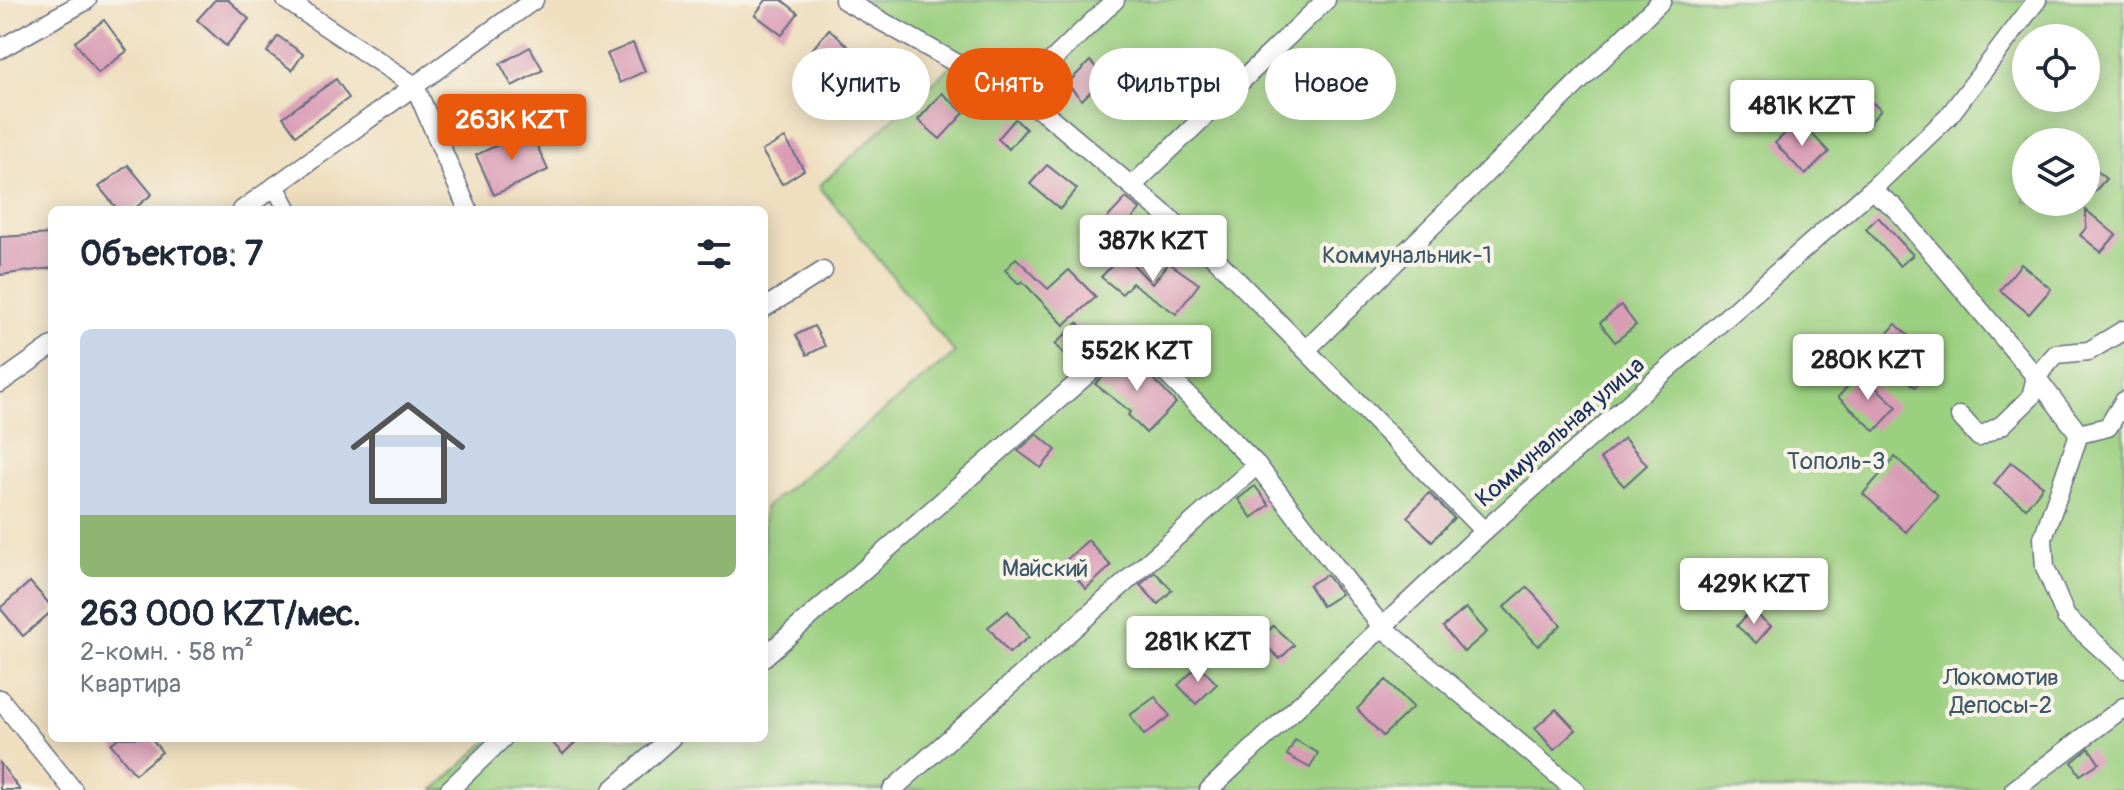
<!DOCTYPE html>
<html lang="ru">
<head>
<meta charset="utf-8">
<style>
	body { margin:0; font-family:Pangolin,sans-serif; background:#f2f2f3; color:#1f2937; height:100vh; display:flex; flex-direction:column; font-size:30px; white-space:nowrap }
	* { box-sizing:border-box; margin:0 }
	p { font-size:26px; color:#747a83 }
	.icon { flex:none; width:44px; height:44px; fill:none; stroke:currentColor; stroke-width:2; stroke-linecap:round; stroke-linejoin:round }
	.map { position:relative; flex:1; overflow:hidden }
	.panel { position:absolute; left:48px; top:206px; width:720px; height:536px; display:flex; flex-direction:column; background:#fff; border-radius:12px; box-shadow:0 4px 20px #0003 }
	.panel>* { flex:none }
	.top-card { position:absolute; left:792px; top:48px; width:760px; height:72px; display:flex; gap:16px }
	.fabs { position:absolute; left:2012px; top:24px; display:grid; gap:16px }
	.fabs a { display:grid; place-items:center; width:88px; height:88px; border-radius:50%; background:#fff; box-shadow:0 4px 20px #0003; font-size:40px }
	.price { position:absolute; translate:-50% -68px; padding:0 18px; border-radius:8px; background:#fff; color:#222; font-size:26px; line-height:52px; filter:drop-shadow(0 2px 4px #0008) }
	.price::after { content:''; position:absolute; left:50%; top:48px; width:24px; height:18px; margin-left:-12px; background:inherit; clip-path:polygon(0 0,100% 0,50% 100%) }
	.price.current { background:#ea580c; color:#fff }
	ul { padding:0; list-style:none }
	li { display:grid; align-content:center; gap:16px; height:424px; padding:0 32px }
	li span { display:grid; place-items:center; height:248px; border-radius:12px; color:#555 }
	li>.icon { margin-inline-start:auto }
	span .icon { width:144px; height:144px; fill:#fffc; stroke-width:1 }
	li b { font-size:34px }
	h2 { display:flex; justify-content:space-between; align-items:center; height:96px; padding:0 32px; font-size:34px }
	.chip { padding:0 28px; border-radius:36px; background:#fff; box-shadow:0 4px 20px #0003; font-size:28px; line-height:72px }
	.chip.current { background:#ea580c; color:#fff }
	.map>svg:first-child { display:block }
</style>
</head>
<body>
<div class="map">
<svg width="2124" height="790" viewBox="0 0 2124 790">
	<rect width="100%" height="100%" fill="#f7f3e8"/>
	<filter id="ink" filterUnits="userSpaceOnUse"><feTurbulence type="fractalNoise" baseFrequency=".0125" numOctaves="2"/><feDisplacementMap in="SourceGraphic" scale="16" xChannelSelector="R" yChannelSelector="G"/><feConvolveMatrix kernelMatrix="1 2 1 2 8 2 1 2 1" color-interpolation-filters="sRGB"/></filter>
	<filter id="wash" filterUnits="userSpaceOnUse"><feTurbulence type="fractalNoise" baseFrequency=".006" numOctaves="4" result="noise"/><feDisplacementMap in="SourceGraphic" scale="32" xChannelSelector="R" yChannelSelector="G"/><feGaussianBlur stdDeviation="1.8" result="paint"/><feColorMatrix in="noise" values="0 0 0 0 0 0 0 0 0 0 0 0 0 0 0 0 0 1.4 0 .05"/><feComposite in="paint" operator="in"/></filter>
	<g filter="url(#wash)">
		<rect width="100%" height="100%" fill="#efdfbf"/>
		<path fill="#9cd081" stroke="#5c8070" stroke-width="2" fill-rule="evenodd" d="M843,0h1281v790h-1690l57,-52h273v-230l191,-155 -136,-167 142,-129zM2026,38h60v60h-60zM2026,142h60v60h-60z"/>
		<g id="blocks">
			<g fill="#d99cb5">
				<path d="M215,0h13l21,19 -23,27 -29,-26z"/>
				<path d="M766,0h16l16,13 -16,22 -27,-20z"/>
				<path d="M104,20l23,31 -29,22 -23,-31z"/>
				<path d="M829,29l39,35 8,-12 27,18 -18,26 -45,-31 -6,6 -23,-20z"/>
				<path d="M278,36l25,18 -11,16 -25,-18z"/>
				<path d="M633,43l12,28 -25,12 -13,-29z"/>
				<path d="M530,47l13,23 -31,16 -12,-22z"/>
				<path d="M1090,61l15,16 -23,23 -15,-16z"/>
				<path d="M336,79l13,19 -53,37 -13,-18z"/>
				<path d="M942,93l22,20 -24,26 -22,-19z"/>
				<path d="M1862,94l19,16 -17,20 -19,-17z"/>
				<path d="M1015,119l11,10 -17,20 -11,-10z"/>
				<path d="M1799,120l30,32 -24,23 -30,-32z"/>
				<path d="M530,130l18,40 -54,25 -18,-40z"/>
				<path d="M785,138l19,32 -22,14 -20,-33z"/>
				<path d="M2086,161l20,18 -20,22z"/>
				<path d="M128,165l24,29 -19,16h-15l-19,-23z"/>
				<path d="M1047,165l30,24 -17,20 -30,-25z"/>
				<path d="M1126,198l14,11 -24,31 -19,-11z"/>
				<path d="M2086,210l30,25 -15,17 -21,-17 6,-7z"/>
				<path d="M1878,217l35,38 -13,11 -34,-37z"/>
				<path d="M52,234v34l-52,7v-38z"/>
				<path d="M1123,254l29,30 17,-21 30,21 -23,30 -44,-31 -10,11 -21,-17z"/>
				<path d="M1016,258l32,31 21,-19 27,27 -32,28 -42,-44 -3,3 -14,-14z"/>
				<path d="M2021,264l30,25 -22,25 -29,-24z"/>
				<path d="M1621,305l15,20 -21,17 -15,-19z"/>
				<path d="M1078,323l22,24 -23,21 -22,-24z"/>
				<path d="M1896,324l41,39 -22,24 -41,-39z"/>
				<path d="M814,326l11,20 -18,9 -11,-20z"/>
				<path d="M1129,353l47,50 -30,30 -18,-18 3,-3 -36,-28z"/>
				<path d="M1860,373l37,34 -22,24 -37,-34z"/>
				<path d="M1037,434l19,16 -15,18 -23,-17z"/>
				<path d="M1624,438l23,27 -23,21 -24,-27z"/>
				<path d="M1895,457l43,38 -32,37 -43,-38z"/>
				<path d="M2011,462l32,24 -17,22 -32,-24z"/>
				<path d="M1255,486l14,19 -17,13 -14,-19z"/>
				<path d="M1429,493l25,25 -22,23 -25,-24z"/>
				<path d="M1088,540l23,26 -25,23 -23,-26z"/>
				<path d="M1155,572l17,18 -14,14 -18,-19z"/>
				<path d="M1326,575l15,19 -19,12 -13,-21z"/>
				<path d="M30,582l22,25v4l-29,25 -23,-28z"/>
				<path d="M1527,587l34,38 -23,21 -34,-39z"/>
				<path d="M1466,608l21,24 -23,20 -21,-25z"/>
				<path d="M1751,610l20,16 -15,17 -19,-17z"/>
				<path d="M1008,611l21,26 -20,16 -21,-26z"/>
				<path d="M1273,626l21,19 -14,14 -20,-19z"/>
				<path d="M1199,665l18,19 -21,20 -18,-19z"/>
				<path d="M1386,680l27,27 -30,29 -26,-27z"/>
				<path d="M1155,697l15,19 -26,19 -14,-20z"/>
				<path d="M1556,709l20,21 -22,20 -19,-22z"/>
				<path d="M118,738h33l11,14 -27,22 -24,-30z"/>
				<path d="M548,738h32l-17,16z"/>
				<path d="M1295,740l23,13 -8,15 -23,-13z"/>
				<path d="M2089,748l10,15 -19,12 -8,-13z"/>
				<path d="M0,763l20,27h-20z"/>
			</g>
		</g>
	</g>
	<g filter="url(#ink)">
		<use href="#blocks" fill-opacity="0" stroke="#656d80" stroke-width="2"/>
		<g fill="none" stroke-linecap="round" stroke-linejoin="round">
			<g stroke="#656d80" stroke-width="21">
				<g id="minor">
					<path d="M286,0l129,86 53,124"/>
					<path d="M844,0l201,113 162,137 277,281"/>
					<path d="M0,49l87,-49"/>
					<path d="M1015,96l100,-96"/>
					<path d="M275,186l13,24"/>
					<path d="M1132,186l194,-186"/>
					<path d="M1871,190l23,17 142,170 43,57 -36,104 2,29 21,50 58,52"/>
					<path d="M242,210l292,-210"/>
					<path d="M764,308l59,-37"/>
					<path d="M1306,350l356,-350"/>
					<path d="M0,383l52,-37"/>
					<path d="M1960,416l19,21 23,-12 29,-28 5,-20 20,-23 33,-3 35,-21"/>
					<path d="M2079,434l29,-7 16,-26"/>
					<path d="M764,657l366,-320 127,128"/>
					<path d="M0,699l73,91"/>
					<path d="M449,790l54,-52"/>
					<path d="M612,790l59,-52"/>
					<path d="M892,790l365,-325 125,162 193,163"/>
					<path d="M1209,790l275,-259 387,-341 77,-73 89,-117"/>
					<path d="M2014,790l110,-83"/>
				</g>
			</g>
			<use href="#minor" stroke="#fff" stroke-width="18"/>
		</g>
	</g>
	<g text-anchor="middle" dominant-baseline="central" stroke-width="8" stroke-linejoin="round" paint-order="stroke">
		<g font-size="24" fill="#3b5767" stroke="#f7f3e8">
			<text x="1407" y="255">Коммунальник-1</text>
			<text x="1836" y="461">Тополь-3</text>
			<text x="1045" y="568">Майский</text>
			<text x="2001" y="677">Локомотив<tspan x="2001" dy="28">Депосы-2</tspan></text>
		</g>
		<g font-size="24" fill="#1b2f5e" stroke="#f7f3e8">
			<text transform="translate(1560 432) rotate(-41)">Коммунальная улица</text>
		</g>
	</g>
</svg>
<div class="fabs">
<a><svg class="icon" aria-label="locate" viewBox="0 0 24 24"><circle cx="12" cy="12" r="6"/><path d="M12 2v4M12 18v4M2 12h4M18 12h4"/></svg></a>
<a><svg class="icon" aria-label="layers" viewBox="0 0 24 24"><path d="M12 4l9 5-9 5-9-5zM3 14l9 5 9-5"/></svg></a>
</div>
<b class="price" style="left:1802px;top:148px">481K KZT</b>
<b class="price current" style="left:512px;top:162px">263K KZT</b>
<b class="price" style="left:1153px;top:283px">387K KZT</b>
<b class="price" style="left:1137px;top:393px">552K KZT</b>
<b class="price" style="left:1868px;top:402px">280K KZT</b>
<b class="price" style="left:1754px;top:626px">429K KZT</b>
<b class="price" style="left:1198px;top:684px">281K KZT</b>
<div class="top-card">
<a class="chip">Купить</a>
<a class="chip current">Снять</a>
<a class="chip">Фильтры</a>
<a class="chip">Новое</a>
</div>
<section class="panel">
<h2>Объектов: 7<svg class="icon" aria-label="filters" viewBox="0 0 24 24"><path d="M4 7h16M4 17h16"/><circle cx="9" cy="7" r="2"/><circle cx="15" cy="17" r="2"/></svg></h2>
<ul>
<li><span style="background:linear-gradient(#c9d6e8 75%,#8fb573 0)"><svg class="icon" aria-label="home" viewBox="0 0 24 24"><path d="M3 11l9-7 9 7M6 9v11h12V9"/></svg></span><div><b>263 000 KZT/мес.</b><p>2-комн. · 58 m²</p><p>Квартира</p></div></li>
</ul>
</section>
</div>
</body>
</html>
